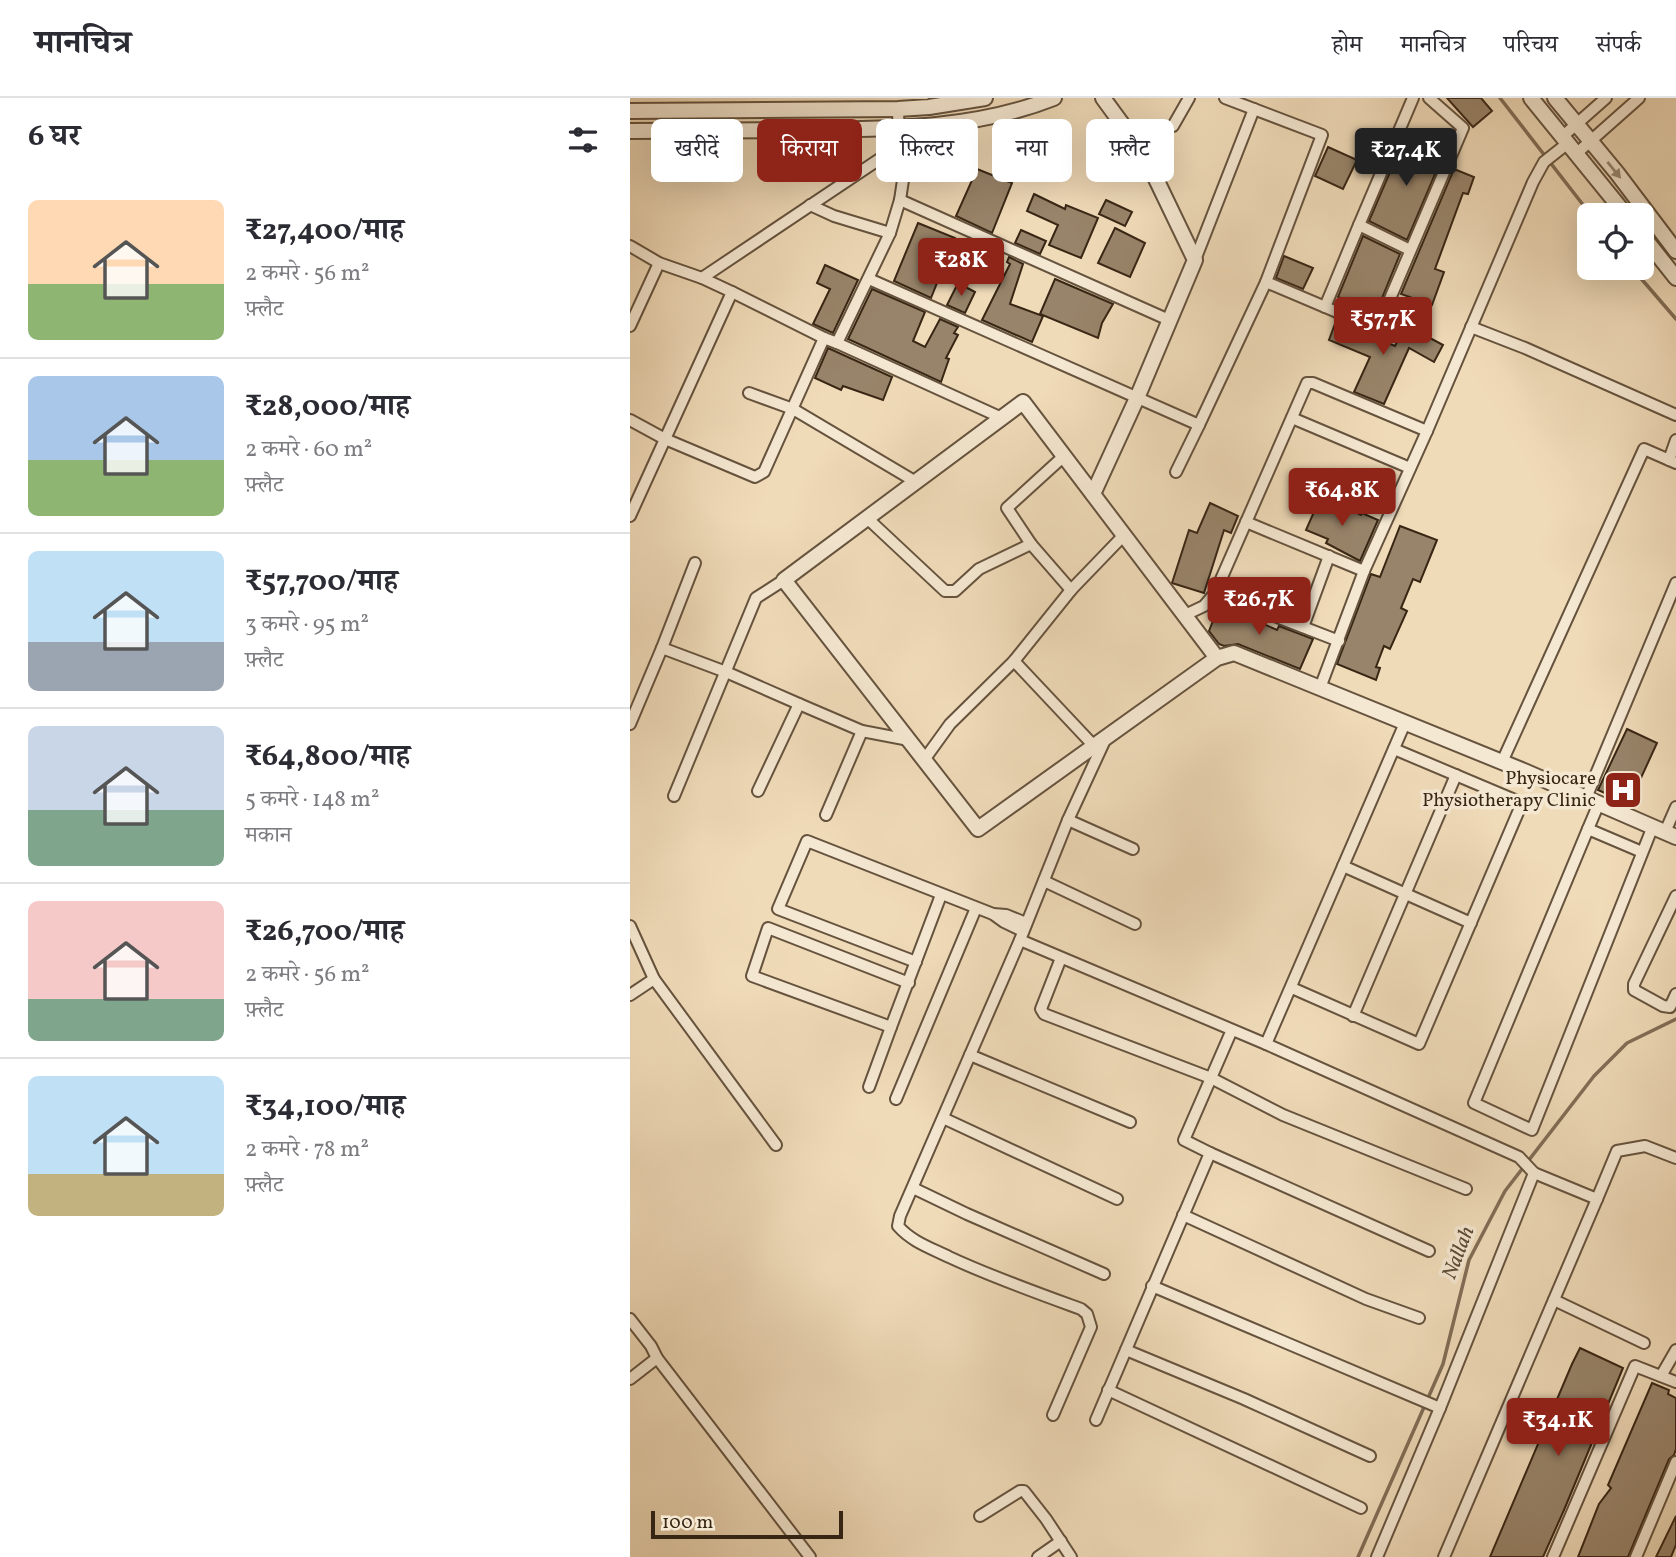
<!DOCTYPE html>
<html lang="hi">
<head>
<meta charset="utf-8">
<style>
	body { margin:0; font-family:Vollkorn,"Noto Serif Devanagari",serif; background:#f2f2f3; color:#2b2b33; height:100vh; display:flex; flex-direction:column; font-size:26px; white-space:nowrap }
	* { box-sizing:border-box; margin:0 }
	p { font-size:23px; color:#7c7c81 }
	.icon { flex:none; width:38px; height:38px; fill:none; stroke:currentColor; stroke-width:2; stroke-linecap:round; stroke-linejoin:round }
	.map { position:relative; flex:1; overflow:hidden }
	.panel { display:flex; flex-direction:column; background:#fff; width:630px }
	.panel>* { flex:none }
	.hud { position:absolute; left:21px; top:21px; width:665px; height:63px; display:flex; gap:14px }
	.fabs { position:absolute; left:947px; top:105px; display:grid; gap:14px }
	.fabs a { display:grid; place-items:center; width:77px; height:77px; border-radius:10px; background:#fff; box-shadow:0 7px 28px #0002; font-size:35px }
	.scale { position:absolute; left:21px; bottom:18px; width:192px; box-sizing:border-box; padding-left:7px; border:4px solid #382615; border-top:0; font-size:19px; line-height:24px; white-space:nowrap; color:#382615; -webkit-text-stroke:5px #f5e8d2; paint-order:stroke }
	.price { position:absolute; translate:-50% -60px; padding:0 16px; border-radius:7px; background:#8f2418; color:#fff; font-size:23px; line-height:46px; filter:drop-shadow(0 2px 4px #0008) }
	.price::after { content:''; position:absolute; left:50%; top:42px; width:21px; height:16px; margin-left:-10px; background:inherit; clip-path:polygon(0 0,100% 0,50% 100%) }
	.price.active { background:#222; color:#fff }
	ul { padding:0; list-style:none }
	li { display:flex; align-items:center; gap:21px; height:175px; padding:0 28px }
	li+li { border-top:2px solid #e1e1e2 }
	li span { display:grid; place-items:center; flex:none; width:196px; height:140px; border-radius:10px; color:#555 }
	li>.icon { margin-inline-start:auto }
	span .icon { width:84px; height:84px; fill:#fffc; stroke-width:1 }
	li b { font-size:30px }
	h2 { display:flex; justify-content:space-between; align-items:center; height:84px; padding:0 28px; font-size:30px }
	.chip { padding:0 24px; border-radius:10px; background:#fff; box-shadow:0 7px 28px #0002; font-size:24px; line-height:63px }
	.chip.active { background:#8f2418; color:#fff }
	header { display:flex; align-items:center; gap:42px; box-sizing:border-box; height:98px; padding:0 35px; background:#fff; border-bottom:2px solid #e1e1e2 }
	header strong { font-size:33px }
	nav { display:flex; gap:38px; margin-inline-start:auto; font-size:24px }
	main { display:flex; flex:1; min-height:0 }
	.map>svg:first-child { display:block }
</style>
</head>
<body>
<header>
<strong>मानचित्र</strong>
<nav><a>होम</a><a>मानचित्र</a><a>परिचय</a><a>संपर्क</a></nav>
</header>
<main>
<section class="panel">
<h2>6 घर<svg class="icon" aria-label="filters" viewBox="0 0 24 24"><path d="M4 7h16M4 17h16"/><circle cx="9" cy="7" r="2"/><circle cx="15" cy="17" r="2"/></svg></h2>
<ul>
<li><span style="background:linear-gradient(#ffd9b3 60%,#8fb573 0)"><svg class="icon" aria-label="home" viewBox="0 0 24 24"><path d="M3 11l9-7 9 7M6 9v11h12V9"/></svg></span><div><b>₹27,400/माह</b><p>2 कमरे · 56 m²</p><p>फ़्लैट</p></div></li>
<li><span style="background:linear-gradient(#a9c7e8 60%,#8fb573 0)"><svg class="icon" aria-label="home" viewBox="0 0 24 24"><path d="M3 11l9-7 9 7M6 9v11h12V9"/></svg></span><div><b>₹28,000/माह</b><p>2 कमरे · 60 m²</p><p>फ़्लैट</p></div></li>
<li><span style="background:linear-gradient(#bfe0f5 65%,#9aa5b1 0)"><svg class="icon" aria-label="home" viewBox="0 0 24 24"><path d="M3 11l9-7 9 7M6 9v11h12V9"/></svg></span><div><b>₹57,700/माह</b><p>3 कमरे · 95 m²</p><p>फ़्लैट</p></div></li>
<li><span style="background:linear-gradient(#c9d6e8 60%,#7fa58c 0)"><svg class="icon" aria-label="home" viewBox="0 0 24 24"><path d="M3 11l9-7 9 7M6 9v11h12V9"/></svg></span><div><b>₹64,800/माह</b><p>5 कमरे · 148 m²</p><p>मकान</p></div></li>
<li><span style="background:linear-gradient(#f6c9c9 70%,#7fa58c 0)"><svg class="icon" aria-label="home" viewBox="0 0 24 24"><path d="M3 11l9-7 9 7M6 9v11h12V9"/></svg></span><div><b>₹26,700/माह</b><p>2 कमरे · 56 m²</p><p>फ़्लैट</p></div></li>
<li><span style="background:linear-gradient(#bfe0f5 70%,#c2b280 0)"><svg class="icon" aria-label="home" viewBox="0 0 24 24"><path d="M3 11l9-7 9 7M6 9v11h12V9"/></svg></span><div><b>₹34,100/माह</b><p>2 कमरे · 78 m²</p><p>फ़्लैट</p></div></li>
</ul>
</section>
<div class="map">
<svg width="1046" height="1459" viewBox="0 0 1046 1459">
	<rect width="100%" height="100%" fill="#f0dbb9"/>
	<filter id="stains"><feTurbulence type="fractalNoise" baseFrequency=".00286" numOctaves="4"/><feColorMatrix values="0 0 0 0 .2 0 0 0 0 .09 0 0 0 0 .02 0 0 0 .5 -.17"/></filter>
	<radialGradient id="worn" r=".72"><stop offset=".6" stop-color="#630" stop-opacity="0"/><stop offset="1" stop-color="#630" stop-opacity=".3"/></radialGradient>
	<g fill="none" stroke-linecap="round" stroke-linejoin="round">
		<g stroke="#816d56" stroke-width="3.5">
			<path d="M870,0l91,117"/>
			<path d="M1002,170l44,51"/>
			<path d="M728,1459l85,-193 26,-104 36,-69 89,-115 33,-33 49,-24"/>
		</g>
	</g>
	<g fill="#98846a" stroke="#382615" stroke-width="2">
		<path d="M817,0h34l11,13 -19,16z"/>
		<path d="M775,39l39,16 -37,87 -38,-19z"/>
		<path d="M698,49l29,13 -14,29 -28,-13z"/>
		<path d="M347,71l35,14 -20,50 -36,-17z"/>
		<path d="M824,71l20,8 -6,17 -5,-1 -28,76 9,3 -12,33 -31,-11z"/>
		<path d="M404,96l31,15 1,-4 32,13 -17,40 -32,-13 9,-20 -31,-14z"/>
		<path d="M476,102l26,12 -7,14 -26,-12z"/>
		<path d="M288,125l37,15 -24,60 -37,-17z"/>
		<path d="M485,130l30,15 -15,34 -32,-14z"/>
		<path d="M391,132l25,11 -6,13 -25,-11z"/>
		<path d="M733,138l37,18 -18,44 2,9 -2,5 -44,-15z"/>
		<path d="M654,158l29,12 -10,21 -27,-11z"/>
		<path d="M379,159l14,7 -13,40 33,12 -11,26 -50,-22 28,-56 -3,-2z"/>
		<path d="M195,167l33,15 -25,53 -20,-9 17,-35 -13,-6z"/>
		<path d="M425,181l58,25 -11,19 -4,15 -58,-24z"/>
		<path d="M328,185l17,9 -10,21 -18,-8z"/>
		<path d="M242,191l53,23 -12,29 12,6 15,-28 18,8 -4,6 4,2 -12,23 3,1 -8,23 -93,-43z"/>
		<path d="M706,223l59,25 11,-21 37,20 -9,17 -25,-14 -25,56 -30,-12 16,-35 -41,-17z"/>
		<path d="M198,250l64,29 -9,23 -40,-14 -2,4 -26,-12z"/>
		<path d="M691,398l40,19 1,-2 16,7 -18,41 -34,-18 2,-4 -22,-9z"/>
		<path d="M580,405l28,13 -7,17 -7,-3 -20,63 -32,-10 17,-53 8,3z"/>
		<path d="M770,428l37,14 -17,42 -7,-3 -12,29 6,3 -17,38 -6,-3 -8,21 4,1 -4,12 -39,-16 34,-90 9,3z"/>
		<path d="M590,505l26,11v2l31,14 2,-4 34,13 -13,30 -62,-25 -14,2 -5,-2 -10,-13z"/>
		<path d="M997,631l30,14 -28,61 -31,-14z"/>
		<path d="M950,1250l43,20 -59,142 -21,47h-53l82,-193z"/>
		<path d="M1022,1285l17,7 -1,4 8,4v51l-2,6 -5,4 -41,98h-50l21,-53 12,-16 -3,-3z"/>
		<path d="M1046,1418v29l-5,12h-15z"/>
	</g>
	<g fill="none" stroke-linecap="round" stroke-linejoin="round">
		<g stroke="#66533e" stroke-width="14">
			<g id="minor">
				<path d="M595,0l97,37 -56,147 104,44"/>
				<path d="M268,11l1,37 6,21 -5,33 -10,33 -53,110 165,75"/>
				<path d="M543,28l16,-28"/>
				<path d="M933,38l43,-38"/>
				<path d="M947,55l62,-55"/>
				<path d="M270,102l269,120"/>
				<path d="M180,107l24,11 56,17"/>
				<path d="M0,148l29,17 43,15"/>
				<path d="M780,152l-51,-25 54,-127"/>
				<path d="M565,162l59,-151"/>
				<path d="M239,181l330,146 67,-143"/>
				<path d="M102,194l92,46"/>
				<path d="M759,203l74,-173 -34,-30"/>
				<path d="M695,209l34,-82"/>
				<path d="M0,228l29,-63"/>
				<path d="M841,229l54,21 151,67"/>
				<path d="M119,295l44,16 123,73"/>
				<path d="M662,320l118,50"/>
				<path d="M0,322l35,19 90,38 9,-5 60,-134 13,5"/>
				<path d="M1039,362l7,-20"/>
				<path d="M546,374l23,-47"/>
				<path d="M0,418l102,-224 -30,-14 197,-132"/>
				<path d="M237,420l78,73h10l24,-22 52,-25 40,46 -57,71 -64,63 -26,36"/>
				<path d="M616,424l118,49"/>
				<path d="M401,446l-24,-36 57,-52"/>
				<path d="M441,492l53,-55"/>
				<path d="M555,517l19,-9 11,-13"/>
				<path d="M673,529l26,-71"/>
				<path d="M709,543l-124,-48 92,-210h6l114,48"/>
				<path d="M32,550l33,-85"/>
				<path d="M384,563l80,85"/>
				<path d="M690,590l44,-117 63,-140 106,-249 11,-20 24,-19"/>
				<path d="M169,606l63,27 47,9"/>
				<path d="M0,626l32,-76 64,24 73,32 -41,87"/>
				<path d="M475,642l-37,80 -48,120 246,104 253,113 15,16 63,26 20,-48 28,-5 31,12"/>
				<path d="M872,664l142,-313 32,14"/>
				<path d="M44,698l82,-198 28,-18"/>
				<path d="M956,700l90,-215"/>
				<path d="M196,717l36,-84"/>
				<path d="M438,722l65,29"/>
				<path d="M958,731l11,-26"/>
				<path d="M1035,734l11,-25"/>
				<path d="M1012,754l-54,-23 -114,274 58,27 121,-304"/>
				<path d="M713,768l128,57"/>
				<path d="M414,783l91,43"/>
				<path d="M1046,798l-42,88v6l29,16 7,1 6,-13"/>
				<path d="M363,816l13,1 20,8"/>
				<path d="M0,828l24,53 122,166"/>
				<path d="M390,842l-120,276 -2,10c14,16 33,22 51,31 43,20 88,36 132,52l6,5 4,13 -38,88"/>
				<path d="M431,860l-20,51 3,5 167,64 72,37 183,74"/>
				<path d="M286,864l-138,-53 29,-68 186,73 11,8 19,9"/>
				<path d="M279,885l-141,-55 -16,48 139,51 50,-132"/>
				<path d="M662,890l127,56 103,-241 -128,-54"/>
				<path d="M0,897l24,-16"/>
				<path d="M723,918l103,-241"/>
				<path d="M636,946l139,-321"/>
				<path d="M340,957l160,67"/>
				<path d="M239,989l22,-60"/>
				<path d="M266,1001l80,-191"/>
				<path d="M313,1020l174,81"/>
				<path d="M580,1055l219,98"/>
				<path d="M283,1090l54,26 137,60"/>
				<path d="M553,1117l183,84 53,19"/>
				<path d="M522,1188l288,122"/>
				<path d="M924,1202l90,43"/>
				<path d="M0,1221l21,27 6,12 153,199"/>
				<path d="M496,1252l118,49 126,57"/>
				<path d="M1031,1278l15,-26"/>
				<path d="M0,1281l27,-21"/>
				<path d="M478,1292l253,118"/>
				<path d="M466,1322l114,-267 -26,-13 47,-108"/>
				<path d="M350,1418l40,-25h4l22,28 25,38"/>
				<path d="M408,1459l23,-16"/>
				<path d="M747,1459l63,-149 94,-235"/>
				<path d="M814,1459l153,-358"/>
				<path d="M923,1459l82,-191 41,16"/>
				<path d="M1006,1459l40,-95"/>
			</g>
		</g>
		<g stroke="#66533e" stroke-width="18">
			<g id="tertiary">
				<path d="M901,0l95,117"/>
				<path d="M925,0l62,75 59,78"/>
				<path d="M0,13l268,-2 31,-2 56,-9"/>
				<path d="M0,33c57,0 114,-1 171,-1 85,-1 172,0 253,-32"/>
				<path d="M1012,137l34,43"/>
				<path d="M463,396l44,-96 58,-138 -51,-106 -41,-56"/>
				<path d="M587,560l-194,-256 -239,178 194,249 239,-171 17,-5 290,118 152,66"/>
			</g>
		</g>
		<use href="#minor" stroke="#f5e8d2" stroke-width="10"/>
		<use href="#tertiary" stroke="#f5e8d2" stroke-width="14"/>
	</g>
	<defs><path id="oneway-solid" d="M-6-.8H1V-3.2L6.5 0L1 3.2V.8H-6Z" transform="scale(1.75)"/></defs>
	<use fill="#968774" href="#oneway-solid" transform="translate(984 72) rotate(51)"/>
	<defs>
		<g id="hospital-square" transform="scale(2.0125)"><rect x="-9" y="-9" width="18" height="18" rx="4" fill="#8f2418" stroke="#f5e8d2"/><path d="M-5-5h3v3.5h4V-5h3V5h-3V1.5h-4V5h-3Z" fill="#fff"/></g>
	</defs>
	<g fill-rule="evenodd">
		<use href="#hospital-square" x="993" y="692"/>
	</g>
	<g text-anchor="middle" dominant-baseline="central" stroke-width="7" stroke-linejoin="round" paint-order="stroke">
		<g font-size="19" fill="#382615" stroke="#f5e8d2" text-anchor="end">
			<text x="966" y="681">Physiocare<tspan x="966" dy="22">Physiotherapy Clinic</tspan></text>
		</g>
		<g font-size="21" font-style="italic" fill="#5c4a35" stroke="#f5e8d2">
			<text transform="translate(829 1155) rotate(-69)">Nallah</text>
		</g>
	</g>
	<rect width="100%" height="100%" filter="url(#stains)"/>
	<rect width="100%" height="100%" fill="url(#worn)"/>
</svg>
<div class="fabs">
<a><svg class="icon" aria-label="locate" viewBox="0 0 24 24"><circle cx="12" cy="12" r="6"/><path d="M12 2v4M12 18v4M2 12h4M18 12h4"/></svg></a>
</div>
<div class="scale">100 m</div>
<b class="price active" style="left:776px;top:90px">₹27.4K</b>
<b class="price" style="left:331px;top:200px">₹28K</b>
<b class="price" style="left:753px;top:259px">₹57.7K</b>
<b class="price" style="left:712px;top:430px">₹64.8K</b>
<b class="price" style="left:629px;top:539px">₹26.7K</b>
<b class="price" style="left:928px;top:1360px">₹34.1K</b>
<div class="hud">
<a class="chip">खरीदें</a>
<a class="chip active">किराया</a>
<a class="chip">फ़िल्टर</a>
<a class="chip">नया</a>
<a class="chip">फ़्लैट</a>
</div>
</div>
</main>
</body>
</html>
